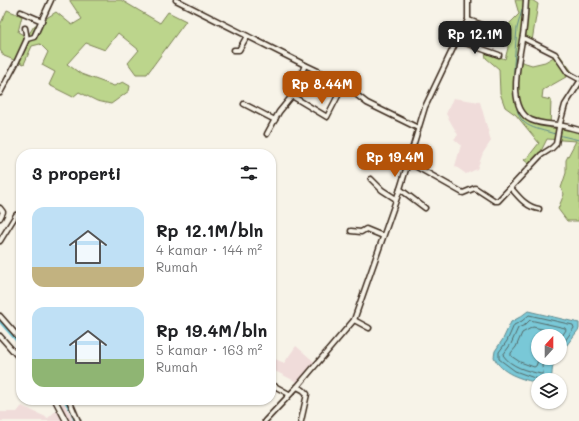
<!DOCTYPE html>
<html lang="id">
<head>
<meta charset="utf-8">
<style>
	body { margin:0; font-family:Mali,sans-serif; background:#f6f6f6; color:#202124; height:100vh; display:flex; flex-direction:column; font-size:15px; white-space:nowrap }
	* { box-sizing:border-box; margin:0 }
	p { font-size:13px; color:#757577 }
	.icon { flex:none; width:22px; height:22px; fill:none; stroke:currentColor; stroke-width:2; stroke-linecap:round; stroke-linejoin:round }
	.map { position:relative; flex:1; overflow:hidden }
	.panel { position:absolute; left:16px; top:149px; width:260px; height:256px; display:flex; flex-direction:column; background:#fff; border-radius:16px; box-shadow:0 1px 3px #0004 }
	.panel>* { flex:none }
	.needle { width:26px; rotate:21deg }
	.fabs { position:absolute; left:531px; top:329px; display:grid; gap:8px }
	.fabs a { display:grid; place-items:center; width:36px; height:36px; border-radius:50%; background:#fff; box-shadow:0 1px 3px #0004; font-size:20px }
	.price { position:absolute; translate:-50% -34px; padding:0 9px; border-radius:8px; background:#b45309; color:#fff; font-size:13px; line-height:26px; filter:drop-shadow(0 1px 2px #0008) }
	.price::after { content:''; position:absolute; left:50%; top:24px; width:12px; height:9px; margin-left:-6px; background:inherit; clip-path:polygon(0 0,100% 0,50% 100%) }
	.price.current { background:#222; color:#fff }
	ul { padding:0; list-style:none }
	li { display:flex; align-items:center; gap:12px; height:100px; padding:0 16px }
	li span { display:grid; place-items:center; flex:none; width:112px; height:80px; border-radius:12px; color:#555 }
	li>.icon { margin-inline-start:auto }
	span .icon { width:48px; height:48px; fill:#fffc; stroke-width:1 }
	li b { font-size:17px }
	h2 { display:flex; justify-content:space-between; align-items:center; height:48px; padding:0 16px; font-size:17px }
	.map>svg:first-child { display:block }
</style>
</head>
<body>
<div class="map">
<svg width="579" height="421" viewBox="0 0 579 421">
	<rect width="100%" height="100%" fill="#f7f3e8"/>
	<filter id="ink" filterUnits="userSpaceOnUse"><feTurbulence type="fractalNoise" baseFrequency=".025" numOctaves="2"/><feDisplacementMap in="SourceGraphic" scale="8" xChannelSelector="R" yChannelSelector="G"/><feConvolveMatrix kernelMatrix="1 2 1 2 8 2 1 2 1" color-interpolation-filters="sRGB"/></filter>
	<g filter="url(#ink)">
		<g fill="#f0dcda">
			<path d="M453,98l27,4 11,39 -8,12 -6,16 -11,5 -11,-8 6,-21 -7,-6 4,-4 -12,-21z"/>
			<path d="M296,346l22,19 -17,19 -30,-15v-12l13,6z"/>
			<path d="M64,403l10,18h-74v-9h17l5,-6 26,12z"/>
		</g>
		<g fill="#bcd58c" stroke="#7c8055">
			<path d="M70,0h51l39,23 8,-11 18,9 -39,53h-11l-8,-11 11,-13 -21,-17 -13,17 -19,-7 -19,21 14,10 33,12 9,-4 7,4 -1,5 -18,13 -14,-3 -18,-9 -6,5 -24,-12 6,-13 -13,-7 6,-13 -8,-8 -8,2 -8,18 -20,-8 -4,-6v-25l7,-15 15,6 -4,16 9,5 7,-11 22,-14 16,13 10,-6 -12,-18z"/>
			<path d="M515,0h17l6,4 -6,37 -13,4 -3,15 16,5 13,-3 14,-8 14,19 -30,17 -1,8 9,2 -1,28 29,3v41l-1,3h1v46h-12l-9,-12 6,-15 -3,-6 5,-15v-13l10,-19 -29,-2 -14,28 -9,-7 4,-3 11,-14 -23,-28 -11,-8 -5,-14 -1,-24 -13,-11 -1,-6 20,7 3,-11 -4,-19 15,-15z"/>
		</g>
		<path fill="#79c8d7" stroke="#60898d" d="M528,311l51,12v6l-19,25v-18h-22v22h18c-5,9 -3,13 -5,22h-13v3c-16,-4 -37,-9 -44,-26l1,-6 8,-12 8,-17 9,-5z"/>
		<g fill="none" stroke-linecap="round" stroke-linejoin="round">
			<g stroke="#546968" stroke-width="1">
				<path d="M539,358l-3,8 -2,1 -14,-5 -9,-6v-3l5,-6 6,-14 11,-6 22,5 1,1 -1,3"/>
				<path d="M545,358l-3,8 1,7 -2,1c-14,-3 -30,-7 -38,-19l8,-11 7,-16 7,-3 5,-5 35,8 1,2 -6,9"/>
				<path d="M540,380l-25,-9 -16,-12v-7l8,-11 7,-16 8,-4 7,-6 44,10 1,3 -14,20"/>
			</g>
			<g stroke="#60898d" stroke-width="1">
				<path d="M514,79v-15l3,-36 7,-25"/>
				<path d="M516,100c1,28 17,27 39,34"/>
				<path d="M558,135l21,5"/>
			</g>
			<g stroke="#79c8d7" stroke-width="3.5">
				<path d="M0,321l21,24"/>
				<path d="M65,400l8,14 2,7"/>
			</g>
			<g stroke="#3b2a1e" stroke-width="7">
				<g id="street">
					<path d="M176,0l129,65 34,16 28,22 51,25"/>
					<path d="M526,0c-1,13 -1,27 -4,40 -3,21 -16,67 9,80 9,4 18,4 27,5 7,1 14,3 21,5"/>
					<path d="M21,12l21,9"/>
					<path d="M468,20l29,10"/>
					<path d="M25,28l2,11"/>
					<path d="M523,38l32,16 13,19 11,6"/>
					<path d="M457,40l42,15"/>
					<path d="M234,50h5l8,-14"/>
					<path d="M0,93l16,-30 11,-24 7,-2 17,-37"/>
					<path d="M292,96l35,21 17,-33"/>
					<path d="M244,104l31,16"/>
					<path d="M267,134l12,-22 13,-16 13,-31"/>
					<path d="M408,162l55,31 12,-5 20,13h3l43,-46 11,-7 4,-4 3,-17 6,-22 14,-22"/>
					<path d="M371,179l11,11 14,9"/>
					<path d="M511,188c8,9 15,19 28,21"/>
					<path d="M400,189l25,19"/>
					<path d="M0,208l3,4 -3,6"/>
					<path d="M351,231l10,1 5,-3 17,7"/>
					<path d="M0,241l16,-26"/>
					<path d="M0,316l21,24"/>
					<path d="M354,320l15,8"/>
					<path d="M0,336l21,24"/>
					<path d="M271,384l18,10"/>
					<path d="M297,387l6,3 4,4 -6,27"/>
					<path d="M55,400l11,21"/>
					<path d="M69,400l9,21"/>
					<path d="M265,421l32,-34 57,-67 46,-131 25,-82 32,-67 11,-20v-20"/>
				</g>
			</g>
			<use href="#street" stroke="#f7f3e8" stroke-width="4"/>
		</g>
	</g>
</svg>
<div class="fabs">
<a><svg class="needle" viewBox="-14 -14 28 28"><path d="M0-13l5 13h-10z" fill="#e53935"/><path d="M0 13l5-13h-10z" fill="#757577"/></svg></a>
<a><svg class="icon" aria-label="layers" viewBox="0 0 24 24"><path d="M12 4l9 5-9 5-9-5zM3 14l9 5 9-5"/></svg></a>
</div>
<b class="price current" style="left:475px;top:55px">Rp 12.1M</b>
<b class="price" style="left:322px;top:105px">Rp 8.44M</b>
<b class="price" style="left:395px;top:178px">Rp 19.4M</b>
<section class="panel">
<h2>3 properti<svg class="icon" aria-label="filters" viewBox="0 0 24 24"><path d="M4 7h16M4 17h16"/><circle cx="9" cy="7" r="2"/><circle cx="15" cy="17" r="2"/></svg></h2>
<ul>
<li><span style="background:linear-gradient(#bfe0f5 75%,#c2b280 0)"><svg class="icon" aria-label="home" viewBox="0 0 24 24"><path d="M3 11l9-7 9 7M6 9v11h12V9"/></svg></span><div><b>Rp 12.1M/bln</b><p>4 kamar · 144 m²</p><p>Rumah</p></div></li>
<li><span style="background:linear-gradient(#bfe0f5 65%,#8fb573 0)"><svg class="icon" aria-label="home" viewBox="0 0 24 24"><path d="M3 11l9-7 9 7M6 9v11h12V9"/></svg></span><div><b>Rp 19.4M/bln</b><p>5 kamar · 163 m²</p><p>Rumah</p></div></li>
</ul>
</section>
</div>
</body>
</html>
